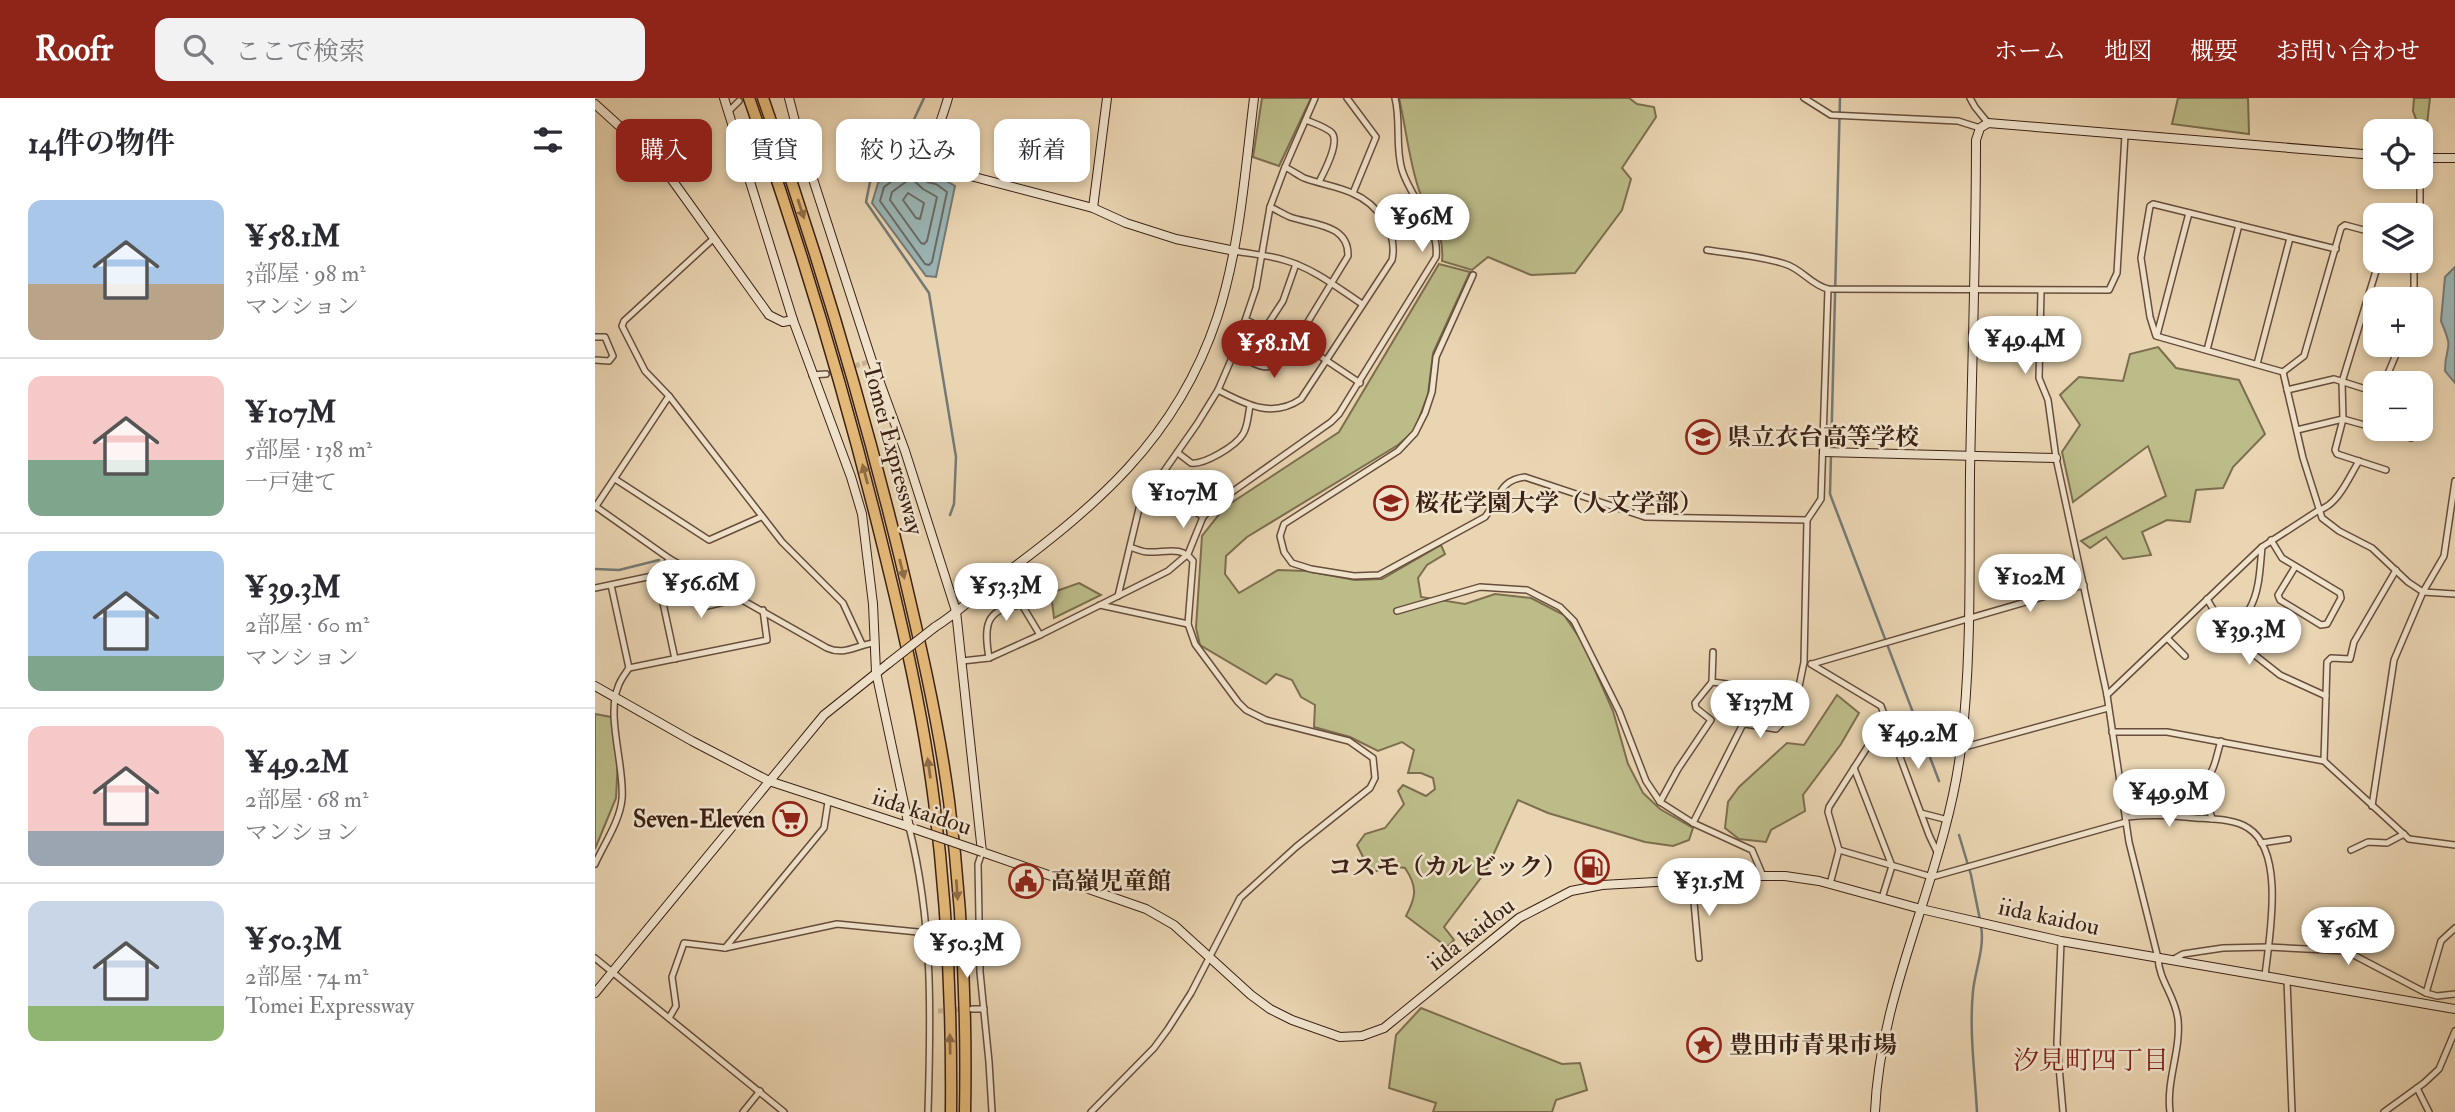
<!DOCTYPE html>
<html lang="ja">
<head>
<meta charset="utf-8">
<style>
	body { margin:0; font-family:"IM FELL Double Pica","Noto Serif JP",serif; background:#f2f2f3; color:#2b2b33; height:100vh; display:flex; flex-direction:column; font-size:26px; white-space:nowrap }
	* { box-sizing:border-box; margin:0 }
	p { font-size:23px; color:#7c7c81 }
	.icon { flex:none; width:38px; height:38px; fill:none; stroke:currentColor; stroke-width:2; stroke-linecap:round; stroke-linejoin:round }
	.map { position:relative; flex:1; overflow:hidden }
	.sheet { display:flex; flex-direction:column; background:#fff; width:595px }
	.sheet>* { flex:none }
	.top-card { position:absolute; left:21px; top:21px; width:665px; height:63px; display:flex; gap:14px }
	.buttons { position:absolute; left:1768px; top:21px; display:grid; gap:14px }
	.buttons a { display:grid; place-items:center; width:70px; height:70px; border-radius:14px; background:#fff; box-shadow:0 4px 10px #0003; font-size:35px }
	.price { position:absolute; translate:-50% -60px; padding:0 16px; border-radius:24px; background:#fff; color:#222; font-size:23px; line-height:46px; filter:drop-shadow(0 2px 4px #0008) }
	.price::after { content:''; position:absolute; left:50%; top:42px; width:21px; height:16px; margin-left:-10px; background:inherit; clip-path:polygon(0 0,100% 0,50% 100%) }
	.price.selected { background:#8f2418; color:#fff }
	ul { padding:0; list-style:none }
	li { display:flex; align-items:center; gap:21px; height:175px; padding:0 28px }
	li+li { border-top:2px solid #e1e1e2 }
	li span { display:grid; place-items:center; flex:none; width:196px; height:140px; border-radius:14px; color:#555 }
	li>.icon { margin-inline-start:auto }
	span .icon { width:84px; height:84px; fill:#fffc; stroke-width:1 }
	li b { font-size:30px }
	h2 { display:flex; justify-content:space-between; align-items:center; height:84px; padding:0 28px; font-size:30px }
	.chip { padding:0 24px; border-radius:14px; background:#fff; box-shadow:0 4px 10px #0003; font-size:24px; line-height:63px }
	.chip.selected { background:#8f2418; color:#fff }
	header { display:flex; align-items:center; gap:42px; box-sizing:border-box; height:98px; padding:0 35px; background:#8f2418; color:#fff }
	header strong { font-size:33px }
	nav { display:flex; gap:38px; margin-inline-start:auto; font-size:24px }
	.search { width:490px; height:63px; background:#f2f2f3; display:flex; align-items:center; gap:18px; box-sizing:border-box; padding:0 24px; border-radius:14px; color:#7c7c81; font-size:26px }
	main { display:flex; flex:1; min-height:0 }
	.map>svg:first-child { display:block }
</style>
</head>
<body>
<header>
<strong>Roofr</strong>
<div class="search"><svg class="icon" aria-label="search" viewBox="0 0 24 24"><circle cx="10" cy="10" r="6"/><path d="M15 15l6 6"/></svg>ここで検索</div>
<nav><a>ホーム</a><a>地図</a><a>概要</a><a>お問い合わせ</a></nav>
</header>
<main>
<section class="sheet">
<h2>14件の物件<svg class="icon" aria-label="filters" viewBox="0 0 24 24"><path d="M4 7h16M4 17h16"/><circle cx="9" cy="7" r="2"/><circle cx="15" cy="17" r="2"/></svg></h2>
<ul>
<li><span style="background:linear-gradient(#a9c7e8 60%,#b9a48a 0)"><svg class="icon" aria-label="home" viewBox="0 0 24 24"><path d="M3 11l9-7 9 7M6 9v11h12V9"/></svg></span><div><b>¥58.1M</b><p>3部屋 · 98 m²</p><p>マンション</p></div></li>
<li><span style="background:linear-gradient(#f6c9c9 60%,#7fa58c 0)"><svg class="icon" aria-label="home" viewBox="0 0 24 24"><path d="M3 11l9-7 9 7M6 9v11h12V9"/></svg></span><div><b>¥107M</b><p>5部屋 · 138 m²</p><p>一戸建て</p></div></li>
<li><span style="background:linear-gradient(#a9c7e8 75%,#7fa58c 0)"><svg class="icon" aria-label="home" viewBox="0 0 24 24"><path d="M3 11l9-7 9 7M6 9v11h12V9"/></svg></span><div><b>¥39.3M</b><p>2部屋 · 60 m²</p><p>マンション</p></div></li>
<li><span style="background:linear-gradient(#f6c9c9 75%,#9aa5b1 0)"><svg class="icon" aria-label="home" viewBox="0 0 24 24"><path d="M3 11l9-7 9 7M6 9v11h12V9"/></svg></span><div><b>¥49.2M</b><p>2部屋 · 68 m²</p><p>マンション</p></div></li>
<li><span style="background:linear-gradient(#c9d6e8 75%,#8fb573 0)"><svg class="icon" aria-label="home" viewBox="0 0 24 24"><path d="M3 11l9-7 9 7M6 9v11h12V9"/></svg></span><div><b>¥50.3M</b><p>2部屋 · 74 m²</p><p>Tomei Expressway</p></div></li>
</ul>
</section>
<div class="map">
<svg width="1860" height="1014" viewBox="0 0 1860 1014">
	<rect width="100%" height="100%" fill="#ead5b2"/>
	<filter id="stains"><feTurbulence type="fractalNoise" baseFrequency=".00286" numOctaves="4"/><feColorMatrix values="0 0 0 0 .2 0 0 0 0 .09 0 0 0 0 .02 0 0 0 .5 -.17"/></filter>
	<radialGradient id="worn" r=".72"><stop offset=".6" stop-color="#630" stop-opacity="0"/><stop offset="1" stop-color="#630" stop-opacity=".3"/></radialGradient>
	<g fill="#bcbc89" stroke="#7c6e4f" stroke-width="2">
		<path d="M667,0h49l-32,68 -26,-9z"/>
		<path d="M804,0h230l8,6 17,3 2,10 -34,51 9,11 -9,31 -47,63 -44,2 -43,-18 -16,13 -30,-9c3,-31 -14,-44 -23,-71 -10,-29 -13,-62 -20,-92z"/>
		<path d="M1583,0h70l1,36 -77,-10z"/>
		<path d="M1819,0h16l-4,35 -6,-3 -7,-19z"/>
		<path d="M844,166l31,8 -37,81 -5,41 -7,19 -7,18 -16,14 -151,92 -21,19 -1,18 14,19 39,-23 28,1 49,9 27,-1 59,-34 4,9 -18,11 -9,13 3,19 44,7 30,-10 36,4 33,17 19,28 30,68 15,53 15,29 17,16 33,19 -4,12 -16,6 -28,-4 -97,-29 -30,-13 -32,71 -42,56 10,13 -7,7 -41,-31c10,-19 12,-29 -1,-48l-15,-2 -19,7 -14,-28 8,-11 20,-6 19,-24 -6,-13 5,-6 23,11 9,-7 -2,-11 -12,-5h-13l6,-23 -12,-8 -24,9 -28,-14 -36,-10 1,-22 -14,-8 -9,-17 -16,-6 -10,10 -66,-39 -4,-17 6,-92 23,-29 114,-75z"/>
		<path d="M1563,249l18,21 63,12 26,54 -32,33 -10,21 -27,2 -6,32 -23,-2 -25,12 9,23 -28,4 -17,-22 -16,11 -9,-7 85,-45 -18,-50 -75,56 -11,-50 18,-27 -20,-30 19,-18 44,4 7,-27z"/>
		<path d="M484,485l22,12 -47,23 -3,-25z"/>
		<path d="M1242,597l22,18 -18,31 -38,51 2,16 -34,19 -5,12 -27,-3 -14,-11 3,-26 11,-15 48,-44 17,2z"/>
		<path d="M0,616l16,3 8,22 -3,59 -21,51z"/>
		<path d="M826,910l141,56 18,-1 7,27 -31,10 -4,12h-119l3,-9 -47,-15 7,-53z"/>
	</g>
	<g fill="#9bb6b6" stroke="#757a76" stroke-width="2">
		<path d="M324,54l5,13 8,12 4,-2 19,11 -19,91 -10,-1 -54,-73 6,-20z"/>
		<path d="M1860,169v116l-10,-12c0,-29 10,-17 -4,-50l4,-44z"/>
	</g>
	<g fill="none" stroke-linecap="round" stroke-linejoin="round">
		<g stroke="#6b6b66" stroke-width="2">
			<path d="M319,67l13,17 9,2 11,8 -15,70 -3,3 -4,-1 -45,-63 4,-14z"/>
			<path d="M316,80l12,11 14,8 -10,44 -3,3 -3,-1 -31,-43 2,-8z"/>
			<path d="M313,95l16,10 -4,16 -4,-1 -13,-18z"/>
		</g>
		<g stroke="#757a76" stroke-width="2.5">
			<path d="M329,0l-29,62 -25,22 -4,20 63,91 27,164 -2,47 -4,11"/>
			<path d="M1245,0l-10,396 109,287"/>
			<path d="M0,471l24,1 40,-10"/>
			<path d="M1364,737l12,40 9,45"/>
			<path d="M1382,1014c-2,-39 -8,-81 -4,-121 2,-21 12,-43 8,-65"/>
		</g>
		<g stroke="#c7b193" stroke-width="5" stroke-dasharray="5 2.5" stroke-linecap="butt">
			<path d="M231,276l46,-13"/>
			<path d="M343,913l28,-2"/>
		</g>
		<g stroke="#674d3c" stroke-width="8">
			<g id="street">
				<path d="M752,0l29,39 -23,56"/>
				<path d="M1209,0l27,17 127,6 22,7"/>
				<path d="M1375,0l5,9 13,16"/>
				<path d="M133,14l11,-11"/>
				<path d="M711,22c7,3 20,7 26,13 8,10 -8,39 -13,49"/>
				<path d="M1825,67v66"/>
				<path d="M1112,152c26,4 53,6 78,14 17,5 26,21 43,25l281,1 8,-17 8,-138"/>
				<path d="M640,153c16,3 33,4 49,9 29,8 54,28 78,44"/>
				<path d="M1784,163l-37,121 1,37 -8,31 2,4 49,16"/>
				<path d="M1819,163v38"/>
				<path d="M878,177l-37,82 -4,35 -7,21 -10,20 -17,18 -114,73 -4,12 4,16 8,11 19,6 43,7 25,-1 106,-58c15,-19 14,-37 40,-40l120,40 162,3"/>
				<path d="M1446,193l-2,87 9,22 8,58 51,237 22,147 29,116c1,23 18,39 20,62 3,31 -12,60 -8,92"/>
				<path d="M651,222l17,8 3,-1 17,-26 13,-37"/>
				<path d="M1562,237l32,-122"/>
				<path d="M0,239h10l8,19 -4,5 -14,-1"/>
				<path d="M701,242l64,43"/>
				<path d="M1612,252l32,-125"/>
				<path d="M639,255c21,11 33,23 53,3l61,-100c1,-32 -35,-31 -58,-39 -7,-3 -13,-7 -20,-10"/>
				<path d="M1662,266l33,-126"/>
				<path d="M1688,274l-127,-36 -6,-19 -9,-59 9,-52 3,-2 183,45"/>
				<path d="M1688,274l20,86 19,60 17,13 33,17 36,34 15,10 32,2"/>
				<path d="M1688,274l21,-16 37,-128 4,-3 30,8"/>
				<path d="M217,277l14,-1"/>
				<path d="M1789,285l16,-38"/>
				<path d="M623,292c27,14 54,29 83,9l91,-139c6,-28 -14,-56 -40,-67 -15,-7 -32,-9 -48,-15 -6,-3 -13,-8 -19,-11"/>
				<path d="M1692,292l47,-11 41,13"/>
				<path d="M74,298l-24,-25 -23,-45 2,-5 90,-83"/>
				<path d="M1783,331l33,9"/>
				<path d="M1702,332l46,-11 32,9"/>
				<path d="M583,355l13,10c13,2 45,-17 52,-29 5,-8 5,-19 7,-28"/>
				<path d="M20,381l94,61 52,-23"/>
				<path d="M547,398c14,8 26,11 43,8l18,13"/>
				<path d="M0,408l75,53 157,89c18,8 29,-3 47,-5"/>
				<path d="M1,408l73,-110 113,146 61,61 19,41"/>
				<path d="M1676,442l11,18 58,35 1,5 -14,26 -6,1 -41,-25 -2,-5 17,-28"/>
				<path d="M62,477l18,84"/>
				<path d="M103,477l5,32 38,-9"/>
				<path d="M0,490l62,-13 13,-16"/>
				<path d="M523,498l24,-100 18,-19 37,-53 21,-34 16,-37 22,-65 14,-81 15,-40 30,-69"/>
				<path d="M1612,501l21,35 52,41 46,21"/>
				<path d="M505,507l88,19"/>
				<path d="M802,513l83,-24 47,3 33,17 14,14 45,90 27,70 14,21 33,21 59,27 11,26"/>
				<path d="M1633,536c7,-8 16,-17 22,-26 10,-18 10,-42 12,-61"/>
				<path d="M1572,540l18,18"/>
				<path d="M1118,554l-1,30 85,11"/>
				<path d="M394,560c-5,-31 -5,-50 33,-53l18,30"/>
				<path d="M367,563l27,-3 51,-23 128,-64 20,-17 15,-37 12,-13 116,-82 8,-8 97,-157c4,-31 -25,-58 -34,-87 -7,-23 -1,-49 -7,-72"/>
				<path d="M1216,566l70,42 48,129 8,17"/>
				<path d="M1217,566l272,-79"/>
				<path d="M34,570l138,-28 -4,-30"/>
				<path d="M1512,597l155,-148 57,-37c19,-5 30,-33 40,-49"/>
				<path d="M1150,626l6,-37"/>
				<path d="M1517,634h55l157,29 85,78 46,6"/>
				<path d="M1366,650l147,-40"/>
				<path d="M1729,663l3,-99 4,-4 19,1 4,-17 42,-72"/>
				<path d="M1259,670l38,98 -10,32"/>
				<path d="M1065,704l18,-33 33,-49 -15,-12 -1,-5 17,-21"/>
				<path d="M1777,708l22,-146 29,-68 21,-36 11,-75"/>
				<path d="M1326,715l27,7"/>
				<path d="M1532,719c23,-3 46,-1 69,1 16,1 39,1 52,10 38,24 21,110 17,148"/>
				<path d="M1617,721l-10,-37c13,-8 14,-26 19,-41"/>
				<path d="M1098,725l49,-97 3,-2 31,5 18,-18 10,-49 3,-142 14,-21 7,-210"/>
				<path d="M314,729c24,94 22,189 19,285"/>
				<path d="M1666,745l27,-4"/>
				<path d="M1244,752l93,27 194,-55"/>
				<path d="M1756,752l17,-8 19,1 17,-9"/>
				<path d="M387,754l-4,12 2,108 9,90 3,50"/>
				<path d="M0,766c9,-20 25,-43 27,-65 3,-31 -16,-83 -4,-112 2,-7 7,-13 11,-19l-18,-83"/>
				<path d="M1097,782l7,78"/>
				<path d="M1235,786l9,-34 -11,-38 1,-5 39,-61 24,-7"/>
				<path d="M1466,843l-4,102 6,69"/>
				<path d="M130,850l99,-120 4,-26"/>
				<path d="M0,860l189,154"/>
				<path d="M1579,861l9,-5 40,-6 45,-1 78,4 80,42 11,3 18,-2"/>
				<path d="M1692,882l5,132"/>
				<path d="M1831,895l15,-52 14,-13"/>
				<path d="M377,911h12"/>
				<path d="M74,920l7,-12 -4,-29 12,-34 41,5 112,-24 91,9"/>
				<path d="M1822,990l12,24"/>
				<path d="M148,1014l17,-21"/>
				<path d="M496,1014l63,-64 14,-19 23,-36 49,-95 56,-51 74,-59 5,-10 -2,-20 -24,-17 -83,-21 -20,-10 -8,-8 -43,-58 -7,-20 5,-63c-12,-16 -28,-8 -45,-9 -6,0 -12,-3 -18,-5"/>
				<path d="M1789,1014l40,-29 15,-14 16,-38"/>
			</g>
		</g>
		<g stroke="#3b2015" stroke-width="10">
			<g id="secondary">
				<path d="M129,0l69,222 58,157 11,37 11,90 3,68 33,155"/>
				<path d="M194,0l9,35 74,228 33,90 51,160 26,241 164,57 28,16 77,70 19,14 22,11 48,17 22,-1 22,-8 135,-110 52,-27 31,-6 161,-9h22l34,5 102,28 140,32 394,68"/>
				<path d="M353,0c-8,30 -26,54 11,75l134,35 33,15 50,16 59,12"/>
				<path d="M0,6l65,59 109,152 14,7 10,-2"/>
				<path d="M1825,60h35"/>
				<path d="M498,110l14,-110"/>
				<path d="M1229,354l232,6"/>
				<path d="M340,529c21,-13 39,-31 59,-45 100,-74 182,-141 223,-264 23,-71 28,-146 37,-220"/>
				<path d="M0,588l97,55 77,40 141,46"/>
				<path d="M0,895l229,-278 65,-52"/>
				<path d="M1280,1014c5,-124 71,-240 86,-364 11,-91 8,-184 9,-275 2,-111 6,-222 6,-333l4,-12 8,-5 387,32"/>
			</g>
		</g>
		<g stroke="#3b2015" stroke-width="13">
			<g id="highway">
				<path d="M154,0c51,146 96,294 133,445 21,85 41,171 52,258 13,103 18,207 17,311"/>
				<path d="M168,0c53,151 99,304 137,460 19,80 38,161 49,243 13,103 18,208 16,311"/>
			</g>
		</g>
		<use href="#street" stroke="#f1e4cd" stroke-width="5"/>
		<use href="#secondary" stroke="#f1e4cd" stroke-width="8"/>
		<use href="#highway" stroke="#e5ba79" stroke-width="10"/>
		<g stroke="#3b2015" stroke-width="10" stroke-linecap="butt">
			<g id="secondary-bridge">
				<path d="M294,565l46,-36"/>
				<path d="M320,731l67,23"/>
			</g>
		</g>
		<use href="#secondary-bridge" stroke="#f1e4cd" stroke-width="8"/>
	</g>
	<defs><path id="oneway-solid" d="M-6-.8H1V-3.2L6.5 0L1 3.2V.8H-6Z" transform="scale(1.75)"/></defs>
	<g fill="#906d47">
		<use href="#oneway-solid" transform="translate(206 111) rotate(72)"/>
		<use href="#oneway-solid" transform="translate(270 376) rotate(-105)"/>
		<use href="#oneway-solid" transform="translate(307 471) rotate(76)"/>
		<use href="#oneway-solid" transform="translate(334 670) rotate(-98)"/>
		<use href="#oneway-solid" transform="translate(362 792) rotate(86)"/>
		<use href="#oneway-solid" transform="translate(355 946) rotate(-91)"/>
	</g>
	<defs>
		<g id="school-ring" transform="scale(1.75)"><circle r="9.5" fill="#f1e4cd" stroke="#8f2418" stroke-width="1.5"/><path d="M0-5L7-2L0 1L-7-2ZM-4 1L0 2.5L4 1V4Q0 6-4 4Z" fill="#8f2418"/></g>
		<g id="university-ring" transform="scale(1.75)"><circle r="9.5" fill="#f1e4cd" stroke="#8f2418" stroke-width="1.5"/><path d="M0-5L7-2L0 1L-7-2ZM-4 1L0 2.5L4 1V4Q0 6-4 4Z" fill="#8f2418"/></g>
		<g id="supermarket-ring" transform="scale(1.75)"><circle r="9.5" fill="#f1e4cd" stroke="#8f2418" stroke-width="1.5"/><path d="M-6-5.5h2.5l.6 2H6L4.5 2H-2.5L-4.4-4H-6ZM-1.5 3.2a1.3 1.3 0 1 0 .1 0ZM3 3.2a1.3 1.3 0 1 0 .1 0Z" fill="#8f2418"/></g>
		<g id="fuel-ring" transform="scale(1.75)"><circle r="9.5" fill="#f1e4cd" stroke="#8f2418" stroke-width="1.5"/><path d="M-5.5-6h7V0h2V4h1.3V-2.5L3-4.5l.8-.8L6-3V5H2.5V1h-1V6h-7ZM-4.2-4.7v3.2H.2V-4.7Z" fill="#8f2418"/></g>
		<g id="civic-ring" transform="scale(1.75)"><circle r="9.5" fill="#f1e4cd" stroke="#8f2418" stroke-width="1.5"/><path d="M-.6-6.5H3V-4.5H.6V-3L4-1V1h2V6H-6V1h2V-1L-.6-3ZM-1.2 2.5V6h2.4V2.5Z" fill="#8f2418"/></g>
		<g id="sight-ring" transform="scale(1.75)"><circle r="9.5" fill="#f1e4cd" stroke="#8f2418" stroke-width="1.5"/><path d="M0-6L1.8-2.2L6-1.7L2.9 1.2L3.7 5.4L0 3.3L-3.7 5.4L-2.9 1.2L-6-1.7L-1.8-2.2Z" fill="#8f2418"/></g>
	</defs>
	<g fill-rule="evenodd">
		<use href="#school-ring" x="1108" y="339"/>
		<use href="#university-ring" x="796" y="405"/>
		<use href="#supermarket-ring" x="195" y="721"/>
		<use href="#fuel-ring" x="997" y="769"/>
		<use href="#civic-ring" x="431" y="783"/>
		<use href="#sight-ring" x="1109" y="947"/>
	</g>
	<g text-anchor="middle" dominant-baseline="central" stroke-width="5" stroke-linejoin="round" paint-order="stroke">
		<g font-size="24" font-weight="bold" fill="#3b2015" stroke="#f1e4cd" text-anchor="start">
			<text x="1132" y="339">県立衣台高等学校</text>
			<text x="820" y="405">桜花学園大学（人文学部）</text>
			<text x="170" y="721" text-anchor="end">Seven-Eleven</text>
			<text x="972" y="769" text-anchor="end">コスモ（カルビック）</text>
			<text x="456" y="783">高嶺児童館</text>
			<text x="1134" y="947">豊田市青果市場</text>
		</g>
		<g font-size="24" fill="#3b2015" stroke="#f1e4cd">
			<text transform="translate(298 351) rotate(75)">Tomei Expressway</text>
			<text transform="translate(327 714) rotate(18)">iida kaidou</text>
			<text transform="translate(1454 819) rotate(12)">iida kaidou</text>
			<text transform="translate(876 836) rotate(-38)">iida kaidou</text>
		</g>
		<g font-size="26" fill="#7a1f14" stroke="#f1e4cd">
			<text x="1496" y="963">汐見町四丁目</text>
		</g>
	</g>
	<rect width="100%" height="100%" filter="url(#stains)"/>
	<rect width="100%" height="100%" fill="url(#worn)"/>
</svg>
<div class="buttons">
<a><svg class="icon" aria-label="locate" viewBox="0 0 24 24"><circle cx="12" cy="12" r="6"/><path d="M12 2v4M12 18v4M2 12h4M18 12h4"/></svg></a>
<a><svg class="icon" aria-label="layers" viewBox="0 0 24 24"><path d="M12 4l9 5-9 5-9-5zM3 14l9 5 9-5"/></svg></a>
<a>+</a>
<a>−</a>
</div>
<b class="price" style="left:827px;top:156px">¥96M</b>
<b class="price" style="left:1430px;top:278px">¥49.4M</b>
<b class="price selected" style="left:679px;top:282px">¥58.1M</b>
<b class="price" style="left:588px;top:432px">¥107M</b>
<b class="price" style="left:1435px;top:516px">¥102M</b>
<b class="price" style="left:106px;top:522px">¥56.6M</b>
<b class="price" style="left:411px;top:525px">¥53.3M</b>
<b class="price" style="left:1654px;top:569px">¥39.3M</b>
<b class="price" style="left:1165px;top:642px">¥137M</b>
<b class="price" style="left:1323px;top:673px">¥49.2M</b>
<b class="price" style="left:1574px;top:731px">¥49.9M</b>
<b class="price" style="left:1114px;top:820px">¥31.5M</b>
<b class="price" style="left:1753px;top:869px">¥56M</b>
<b class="price" style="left:372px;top:882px">¥50.3M</b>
<div class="top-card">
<a class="chip selected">購入</a>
<a class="chip">賃貸</a>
<a class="chip">絞り込み</a>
<a class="chip">新着</a>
</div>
</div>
</main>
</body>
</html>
